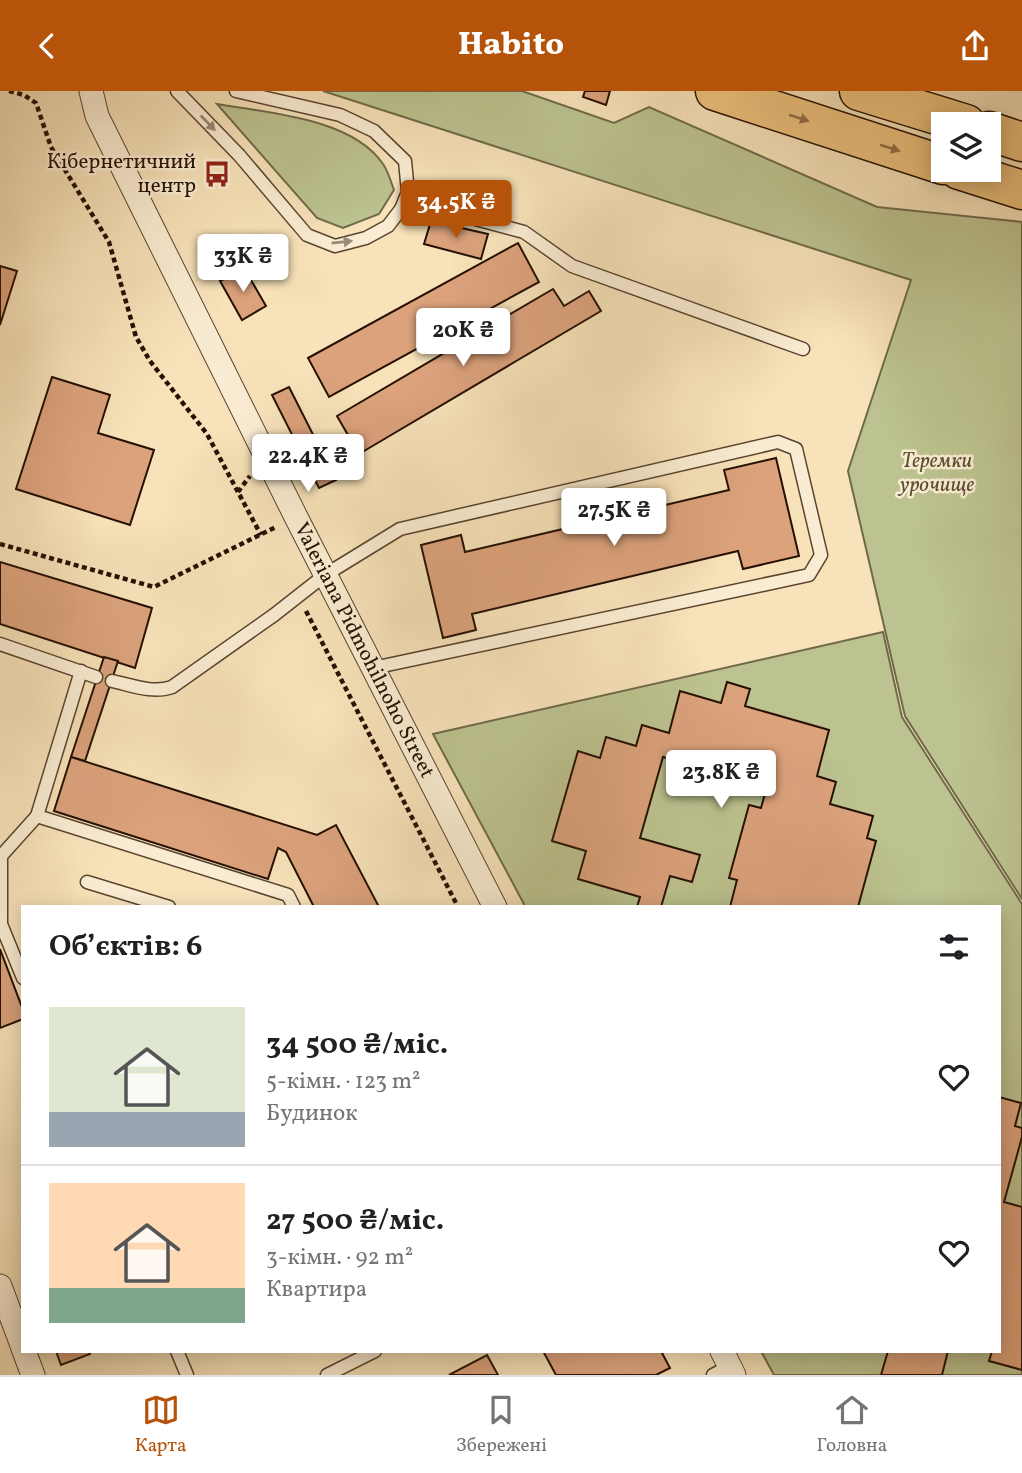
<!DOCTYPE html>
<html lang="uk">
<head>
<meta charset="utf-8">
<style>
	body { margin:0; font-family:Vollkorn,serif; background:#f2f2f2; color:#202124; height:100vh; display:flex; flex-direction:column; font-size:26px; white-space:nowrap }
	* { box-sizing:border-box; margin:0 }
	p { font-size:23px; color:#757577 }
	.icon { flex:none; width:38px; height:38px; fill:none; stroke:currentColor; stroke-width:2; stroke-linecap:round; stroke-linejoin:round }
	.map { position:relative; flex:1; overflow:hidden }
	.details { position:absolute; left:21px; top:814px; width:980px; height:448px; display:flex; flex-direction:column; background:#fff; border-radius:0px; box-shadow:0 4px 18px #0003 }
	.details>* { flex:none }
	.fabs { position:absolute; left:931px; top:21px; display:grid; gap:14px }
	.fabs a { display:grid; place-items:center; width:70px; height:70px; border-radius:0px; background:#fff; box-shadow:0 4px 18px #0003; font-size:35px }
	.price { position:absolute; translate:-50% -60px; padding:0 16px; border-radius:7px; background:#fff; color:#222; font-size:23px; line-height:46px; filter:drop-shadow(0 2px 4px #0008) }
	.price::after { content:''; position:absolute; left:50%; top:42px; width:21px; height:16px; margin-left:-10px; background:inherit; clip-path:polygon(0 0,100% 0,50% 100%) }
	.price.selected { background:#b45309; color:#fff }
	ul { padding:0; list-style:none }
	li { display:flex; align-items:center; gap:21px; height:175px; padding:0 28px }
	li+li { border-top:2px solid #e0e0e0 }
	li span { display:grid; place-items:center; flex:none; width:196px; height:140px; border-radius:0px; color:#555 }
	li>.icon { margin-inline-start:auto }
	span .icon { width:84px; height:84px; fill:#fffc; stroke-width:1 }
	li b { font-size:30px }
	h2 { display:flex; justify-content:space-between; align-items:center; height:84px; padding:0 28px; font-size:30px }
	header { display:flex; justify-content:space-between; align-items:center; height:91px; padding:0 28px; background:#b45309; color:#fff; font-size:32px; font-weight:800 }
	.menu { display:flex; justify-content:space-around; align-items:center; height:98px; border-top:2px solid #e0e0e0; background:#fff; font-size:19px; color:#757577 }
	.menu a { display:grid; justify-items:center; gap:4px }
	.menu .selected { color:#b45309 }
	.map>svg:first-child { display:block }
</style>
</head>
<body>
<header><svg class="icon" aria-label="back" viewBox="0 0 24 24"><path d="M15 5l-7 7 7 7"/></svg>Habito<svg class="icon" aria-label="share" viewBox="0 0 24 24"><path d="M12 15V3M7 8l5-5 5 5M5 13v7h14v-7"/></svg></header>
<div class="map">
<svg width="1022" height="1284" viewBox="0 0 1022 1284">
	<rect width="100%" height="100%" fill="#f7e2b9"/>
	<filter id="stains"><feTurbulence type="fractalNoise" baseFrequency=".00286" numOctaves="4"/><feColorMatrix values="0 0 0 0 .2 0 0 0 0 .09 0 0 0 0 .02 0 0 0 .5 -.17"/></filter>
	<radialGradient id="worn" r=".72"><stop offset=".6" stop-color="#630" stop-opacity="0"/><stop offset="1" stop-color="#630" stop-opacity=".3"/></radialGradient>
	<g fill="#bcc390" stroke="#706a4a" stroke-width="2">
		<path d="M323,0h199l92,32 35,-16 228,100 145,15v677l-117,-183 -57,-245 63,-191z"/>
		<path d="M217,13c51,9 135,14 166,60 5,7 8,18 11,26l-15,24 -36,14 -26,-10z"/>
		<path d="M883,541l19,85 120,187v471h-248l-13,-24h238v-444l-474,-1 -92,-172z"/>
	</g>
	<g fill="#dba27c" stroke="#251003" stroke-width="2">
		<path d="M585,0h25l-4,14 -23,-8z"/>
		<path d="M431,130l57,13 -7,25 -57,-15z"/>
		<path d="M518,152l21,39 -210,115 -21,-39z"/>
		<path d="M0,175l17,5 -17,54z"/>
		<path d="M244,177l22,38 -24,14 -22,-39z"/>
		<path d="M553,198l11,17 25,-15 12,20 -242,143 -22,-38z"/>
		<path d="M52,286l58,18 -12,38 56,17 -24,75 -114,-36z"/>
		<path d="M289,296l47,93 -17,8 -47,-93z"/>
		<path d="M776,367l23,98 -56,13 -5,-18 -266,63 4,16 -33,8 -22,-93 40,-10 4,17 264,-62 -5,-20z"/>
		<path d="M0,471l152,46 -17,60 -135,-44z"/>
		<path d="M104,566l14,4 -33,100 -14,-4z"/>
		<path d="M727,591l23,7 -5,17 84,24 -12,46 19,6 -6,22 43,12 -6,22 9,3 -18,66h-128l7,-27 -8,-2 20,-73 12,3 6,-22 -104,-29 -23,81 60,17 -8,27 -22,-6 -9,31h-24l3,-10 -62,-18 8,-28 -34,-10 26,-90 22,7 6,-21 30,9 6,-21 27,8 11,-42 41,12z"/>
		<path d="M71,666l246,78 19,-10 43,82h-65l-28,-55 -8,-4 -10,31 -214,-68z"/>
		<path d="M0,858l23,61v9l-23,9z"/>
		<path d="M999,1006l22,6 -6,23 7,2v9l-18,65 18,5v163l-33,-9 3,-10h7z"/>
		<path d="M56,1260h33l1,3 -29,11z"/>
		<path d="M543,1260h118l9,17 -14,7h-100z"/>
		<path d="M888,1260h60l-6,24h-61z"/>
		<path d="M487,1264l11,20h-49z"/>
	</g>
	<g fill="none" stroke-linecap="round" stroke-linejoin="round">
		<g stroke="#5a4430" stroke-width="15">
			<g id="lane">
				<path d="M177,0l62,64 68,80 28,11 31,-8 22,-12 13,-17 7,-17 -3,-31 -31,-30 -34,-16 -104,-24"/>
				<path d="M401,118l67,8 56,15 48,34 231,83"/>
				<path d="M0,553l96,33"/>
				<path d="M81,580l-44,145 251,79 6,12"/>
				<path d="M112,590c19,4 41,13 60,6l102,-72 51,-40 75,-46 378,-87 18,7 25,106 -12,20 -436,93"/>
				<path d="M87,791l82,25"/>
				<path d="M23,887l-22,-54v-68l36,-40"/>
				<path d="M177,1260l10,24"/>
				<path d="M327,1284l48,-24"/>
				<path d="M713,1284l17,-9"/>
			</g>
		</g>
		<g stroke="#5a4430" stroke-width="25">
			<g id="street">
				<path id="s1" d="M91,0l6,25 199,401 199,390"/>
				<path d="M0,1195l23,62"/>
				<path d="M24,1260l9,24"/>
				<path d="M722,1260l12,24"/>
			</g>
		</g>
		<g stroke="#251003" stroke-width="41">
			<g id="highway">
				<path d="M715,0l228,74"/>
				<path d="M859,0l107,33"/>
				<path d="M989,40l33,11"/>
				<path d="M959,79l63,20"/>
			</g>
		</g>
		<g stroke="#251003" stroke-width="4.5" stroke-dasharray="5 3.5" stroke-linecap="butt">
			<path d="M9,0l15,4 12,8 15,44 58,95 27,95 14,24 57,73 54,101"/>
			<path d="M238,401l12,-16"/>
			<path d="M0,453l154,43 122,-60"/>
			<path d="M306,520l152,296"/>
		</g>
		<use href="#lane" stroke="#faecd2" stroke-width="12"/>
		<use href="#street" stroke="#faecd2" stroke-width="23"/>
		<use href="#highway" stroke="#ecc17c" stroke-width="38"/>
	</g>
	<defs><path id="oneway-solid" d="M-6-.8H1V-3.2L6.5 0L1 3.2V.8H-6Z" transform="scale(1.75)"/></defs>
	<g fill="#927146">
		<use href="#oneway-solid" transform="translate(799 27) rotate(18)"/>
		<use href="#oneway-solid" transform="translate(890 57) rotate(18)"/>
	</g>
	<g fill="#9a8975">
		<use href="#oneway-solid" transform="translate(208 32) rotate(46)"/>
		<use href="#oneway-solid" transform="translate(342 151) rotate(-6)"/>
	</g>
	<defs>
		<g id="bus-bare" transform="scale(2.1)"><path d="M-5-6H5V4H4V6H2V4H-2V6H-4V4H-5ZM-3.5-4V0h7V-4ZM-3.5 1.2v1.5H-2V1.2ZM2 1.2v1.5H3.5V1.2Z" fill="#8f2418" stroke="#faecd2" stroke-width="2.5" paint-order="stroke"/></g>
	</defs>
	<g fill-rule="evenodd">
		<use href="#bus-bare" x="217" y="83"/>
	</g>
	<g text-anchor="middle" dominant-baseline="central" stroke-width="5" stroke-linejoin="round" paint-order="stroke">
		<g font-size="21" fill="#251003" stroke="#faecd2" text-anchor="end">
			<text x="196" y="71">Кібернетичний<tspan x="196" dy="24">центр</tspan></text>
		</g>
		<g font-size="21" font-style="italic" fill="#5a4f34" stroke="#faecd2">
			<text x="937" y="370">Теремки<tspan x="937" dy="24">урочище</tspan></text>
		</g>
		<g font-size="21" fill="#251003" stroke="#faecd2">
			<text stroke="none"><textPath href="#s1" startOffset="623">Valeriana Pidmohilnoho Street</textPath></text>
		</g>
	</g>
	<rect width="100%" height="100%" filter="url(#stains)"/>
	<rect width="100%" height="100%" fill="url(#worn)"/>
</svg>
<div class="fabs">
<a><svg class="icon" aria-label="layers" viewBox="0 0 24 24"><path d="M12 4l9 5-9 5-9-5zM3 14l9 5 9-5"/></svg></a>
</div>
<b class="price selected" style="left:456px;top:149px">34.5K ₴</b>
<b class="price" style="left:243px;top:203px">33K ₴</b>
<b class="price" style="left:463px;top:277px">20K ₴</b>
<b class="price" style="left:308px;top:403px">22.4K ₴</b>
<b class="price" style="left:614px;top:457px">27.5K ₴</b>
<b class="price" style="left:721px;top:719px">23.8K ₴</b>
<section class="details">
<h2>Об’єктів: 6<svg class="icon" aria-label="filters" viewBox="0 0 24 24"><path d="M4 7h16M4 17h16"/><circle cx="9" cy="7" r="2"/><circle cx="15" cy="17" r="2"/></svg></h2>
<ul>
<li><span style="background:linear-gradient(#dfe7d0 75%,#9aa5b1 0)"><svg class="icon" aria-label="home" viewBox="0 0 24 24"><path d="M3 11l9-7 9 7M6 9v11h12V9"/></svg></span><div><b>34 500 ₴/міс.</b><p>5-кімн. · 123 m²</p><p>Будинок</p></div><svg class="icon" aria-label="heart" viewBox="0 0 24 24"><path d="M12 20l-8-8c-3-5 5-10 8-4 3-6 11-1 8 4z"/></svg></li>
<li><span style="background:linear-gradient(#ffd9b3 75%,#7fa58c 0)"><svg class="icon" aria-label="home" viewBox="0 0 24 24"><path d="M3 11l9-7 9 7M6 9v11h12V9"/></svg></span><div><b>27 500 ₴/міс.</b><p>3-кімн. · 92 m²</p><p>Квартира</p></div><svg class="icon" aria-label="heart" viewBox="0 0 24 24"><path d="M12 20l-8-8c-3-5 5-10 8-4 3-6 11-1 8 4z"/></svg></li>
</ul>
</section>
</div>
<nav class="menu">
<a class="selected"><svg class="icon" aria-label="map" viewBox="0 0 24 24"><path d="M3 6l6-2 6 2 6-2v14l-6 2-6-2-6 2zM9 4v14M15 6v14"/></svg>Карта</a>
<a><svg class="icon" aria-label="saved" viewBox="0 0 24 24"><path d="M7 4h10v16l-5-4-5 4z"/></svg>Збережені</a>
<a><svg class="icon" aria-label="home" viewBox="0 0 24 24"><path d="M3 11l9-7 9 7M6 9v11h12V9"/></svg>Головна</a>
</nav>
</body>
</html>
